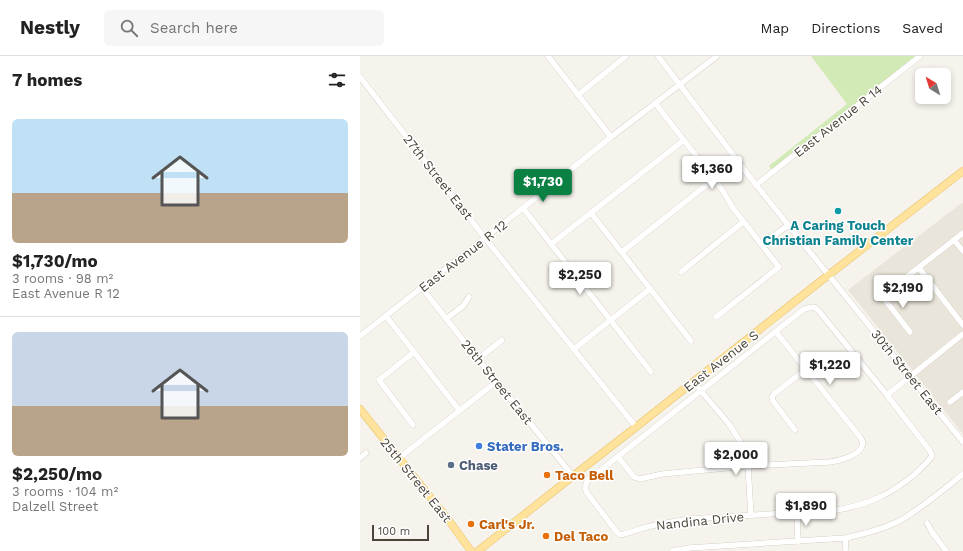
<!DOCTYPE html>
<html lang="en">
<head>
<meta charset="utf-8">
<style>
	body { margin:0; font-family:"Work Sans",sans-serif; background:#f6f6f6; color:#222; height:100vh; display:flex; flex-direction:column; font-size:15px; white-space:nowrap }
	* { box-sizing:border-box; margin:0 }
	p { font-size:13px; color:#767676 }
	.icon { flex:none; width:22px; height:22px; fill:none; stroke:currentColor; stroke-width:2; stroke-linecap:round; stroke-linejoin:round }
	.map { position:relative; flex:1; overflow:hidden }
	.panel { display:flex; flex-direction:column; background:#fff; width:360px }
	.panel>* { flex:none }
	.needle { width:26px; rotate:322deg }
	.tools { position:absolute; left:555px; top:12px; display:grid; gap:8px }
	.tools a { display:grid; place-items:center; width:36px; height:36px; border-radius:6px; background:#fff; box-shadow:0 2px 6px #0003; font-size:20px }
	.scale { position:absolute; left:12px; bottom:10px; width:57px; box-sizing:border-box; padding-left:4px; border:2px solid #4b4439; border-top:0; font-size:11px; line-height:14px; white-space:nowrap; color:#4b4439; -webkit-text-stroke:3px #fff; paint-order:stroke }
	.price { position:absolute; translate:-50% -34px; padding:0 9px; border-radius:4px; background:#fff; color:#222; font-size:13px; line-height:26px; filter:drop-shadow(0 1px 2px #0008) }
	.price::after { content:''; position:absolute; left:50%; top:24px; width:12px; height:9px; margin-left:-6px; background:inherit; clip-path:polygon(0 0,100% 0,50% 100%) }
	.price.selected { background:#0b8043; color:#fff }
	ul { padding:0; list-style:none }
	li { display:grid; align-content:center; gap:8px; height:212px; padding:0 12px }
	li+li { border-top:1px solid #e0e0e0 }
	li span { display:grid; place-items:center; height:124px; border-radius:6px; color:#555 }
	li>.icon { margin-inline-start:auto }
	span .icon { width:72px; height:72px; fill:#fffc; stroke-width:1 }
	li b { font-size:17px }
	h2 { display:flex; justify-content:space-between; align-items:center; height:48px; padding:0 12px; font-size:17px }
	header { display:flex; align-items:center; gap:24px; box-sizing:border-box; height:56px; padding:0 20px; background:#fff; border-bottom:1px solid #e0e0e0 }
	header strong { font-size:19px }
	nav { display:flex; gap:22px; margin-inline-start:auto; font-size:14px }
	.search { width:280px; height:36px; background:#f6f6f6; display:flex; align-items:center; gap:10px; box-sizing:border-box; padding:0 14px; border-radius:6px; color:#767676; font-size:15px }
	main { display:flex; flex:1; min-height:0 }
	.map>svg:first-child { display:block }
</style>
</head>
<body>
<header>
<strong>Nestly</strong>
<div class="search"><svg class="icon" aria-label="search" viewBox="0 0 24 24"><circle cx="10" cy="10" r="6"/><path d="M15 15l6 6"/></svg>Search here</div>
<nav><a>Map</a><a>Directions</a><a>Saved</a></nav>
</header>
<main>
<section class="panel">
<h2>7 homes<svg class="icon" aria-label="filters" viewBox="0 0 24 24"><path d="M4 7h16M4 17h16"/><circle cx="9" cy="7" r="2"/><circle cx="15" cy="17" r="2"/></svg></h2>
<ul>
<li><span style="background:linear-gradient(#bfe0f5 60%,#b9a48a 0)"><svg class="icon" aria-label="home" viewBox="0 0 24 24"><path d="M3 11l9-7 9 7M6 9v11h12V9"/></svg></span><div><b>$1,730/mo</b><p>3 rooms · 98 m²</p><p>East Avenue R 12</p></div></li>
<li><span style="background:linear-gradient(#c9d6e8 60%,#b9a48a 0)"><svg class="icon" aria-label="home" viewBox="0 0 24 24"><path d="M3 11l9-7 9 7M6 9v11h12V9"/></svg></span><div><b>$2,250/mo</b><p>3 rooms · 104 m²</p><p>Dalzell Street</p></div></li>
</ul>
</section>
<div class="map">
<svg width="603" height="495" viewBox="0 0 603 495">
	<rect width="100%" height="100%" fill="#f6f3ec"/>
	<path fill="#eae5da" d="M603,146v232l-115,-144z"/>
	<path fill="#d2eab5" d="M451,0h104l-143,114 -3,-4 78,-62z"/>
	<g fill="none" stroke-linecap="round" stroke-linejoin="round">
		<g stroke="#c2bbae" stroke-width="6">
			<g id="minor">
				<path d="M188,0l63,81"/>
				<path d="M298,0l98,129 207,257"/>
				<path d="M0,21l125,161 151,189"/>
				<path d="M218,39l48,-39"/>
				<path d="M295,47l66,85 12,20 46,59 -63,50"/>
				<path d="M396,129l164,-129"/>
				<path d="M163,152l128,164"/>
				<path d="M231,157l100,128"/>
				<path d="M594,184l9,11"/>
				<path d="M191,188l133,-104"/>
				<path d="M402,189l26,-20"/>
				<path d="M262,196l92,-73"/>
				<path d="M559,212l44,57"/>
				<path d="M321,216l62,-50"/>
				<path d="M62,232l56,71 95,117"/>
				<path d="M454,251l4,3 69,85 43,56 2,5c-5,7 -11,12 -17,18 -25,21 -46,30 -78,36l-148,9c-12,2 -25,4 -38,7 -10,2 -20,7 -31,9l-4,-4 -29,-38 -2,-5 2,-7 217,-172 4,-1z"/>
				<path d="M26,260l73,94"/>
				<path d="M86,263l17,-13 6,-9"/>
				<path d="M550,276l-28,-36 81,-63"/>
				<path d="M0,280l163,-128 88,-71 106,-81"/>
				<path d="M214,293l76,-60"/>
				<path d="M118,303l24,-19"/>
				<path d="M334,326l7,9 28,33 12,19 5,8 2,15 3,49"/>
				<path d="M527,339l76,-61"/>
				<path d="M590,346l13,-10"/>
				<path d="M53,369l-34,-45 35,-28"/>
				<path d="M435,374l-22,-29 -1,-4 2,-3 32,-25"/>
				<path d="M258,401l16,20 6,2 22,-5 86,-8 82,-4c8,-1 29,-6 32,-16 2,-3 0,-6 -2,-9l-84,-105"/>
				<path d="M0,402l6,-5"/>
				<path d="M39,402l97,-76"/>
				<path d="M437,457l1,28"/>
				<path d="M567,467l5,9 14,19"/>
				<path d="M485,482l1,13"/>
				<path d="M312,495l17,-3 156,-10c19,-4 39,-9 56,-18 22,-13 42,-30 62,-46"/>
			</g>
		</g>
		<g stroke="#e6c16a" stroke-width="8">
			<g id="major">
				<path d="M0,353l90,113 21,29"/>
				<path d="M118,495l95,-75 63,-49 186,-147 141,-109"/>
			</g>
		</g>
		<use href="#minor" stroke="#fff" stroke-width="5.5"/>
		<use href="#major" stroke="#ffe39c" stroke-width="7"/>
	</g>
	<circle fill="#0f9aa8" stroke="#fff" stroke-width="1.5" cx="478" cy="155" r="4"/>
	<circle fill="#3f7fe0" stroke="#fff" stroke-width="1.5" cx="119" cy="390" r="4"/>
	<circle fill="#5c6f8a" stroke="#fff" stroke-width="1.5" cx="91" cy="409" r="4"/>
	<g fill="#e8710a" stroke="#fff" stroke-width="1.5">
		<circle cx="187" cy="419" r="4"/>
		<circle cx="111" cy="468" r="4"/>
		<circle cx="186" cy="480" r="4"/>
	</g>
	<g text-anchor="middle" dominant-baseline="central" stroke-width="3" stroke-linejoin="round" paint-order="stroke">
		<g font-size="13" fill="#4b4439" stroke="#fff">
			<text transform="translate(478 65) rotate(-38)">East Avenue R 14</text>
			<text transform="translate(78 121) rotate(52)">27th Street East</text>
			<text transform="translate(103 200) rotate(-38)">East Avenue R 12</text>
			<text transform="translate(361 305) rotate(-38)">East Avenue S</text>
			<text transform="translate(547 316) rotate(51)">30th Street East</text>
			<text transform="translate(137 326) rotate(51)">26th Street East</text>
			<text transform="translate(56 424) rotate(51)">25th Street East</text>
			<text transform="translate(340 465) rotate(-6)">Nandina Drive</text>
		</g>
		<g font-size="13" font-weight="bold" fill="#0d838f" stroke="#fff">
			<text x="478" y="169">A Caring Touch<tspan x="478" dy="15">Christian Family Center</tspan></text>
		</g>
		<g font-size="13" font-weight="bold" fill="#366cbe" stroke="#fff" text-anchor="start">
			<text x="127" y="390">Stater Bros.</text>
		</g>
		<g font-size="13" font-weight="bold" fill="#4e5e75" stroke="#fff" text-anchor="start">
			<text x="99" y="409">Chase</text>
		</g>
		<g font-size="13" font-weight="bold" fill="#c56008" stroke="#fff" text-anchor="start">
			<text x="195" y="419">Taco Bell</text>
			<text x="119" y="468">Carl's Jr.</text>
			<text x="194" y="480">Del Taco</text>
		</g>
	</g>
</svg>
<div class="tools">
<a><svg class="needle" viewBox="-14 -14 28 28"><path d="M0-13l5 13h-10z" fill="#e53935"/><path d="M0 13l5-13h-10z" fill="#767676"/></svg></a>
</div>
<div class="scale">100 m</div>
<b class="price" style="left:352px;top:134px">$1,360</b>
<b class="price selected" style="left:183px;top:147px">$1,730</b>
<b class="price" style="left:220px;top:240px">$2,250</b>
<b class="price" style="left:543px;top:253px">$2,190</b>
<b class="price" style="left:470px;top:330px">$1,220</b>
<b class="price" style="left:376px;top:420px">$2,000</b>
<b class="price" style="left:446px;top:471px">$1,890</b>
</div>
</main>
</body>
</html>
